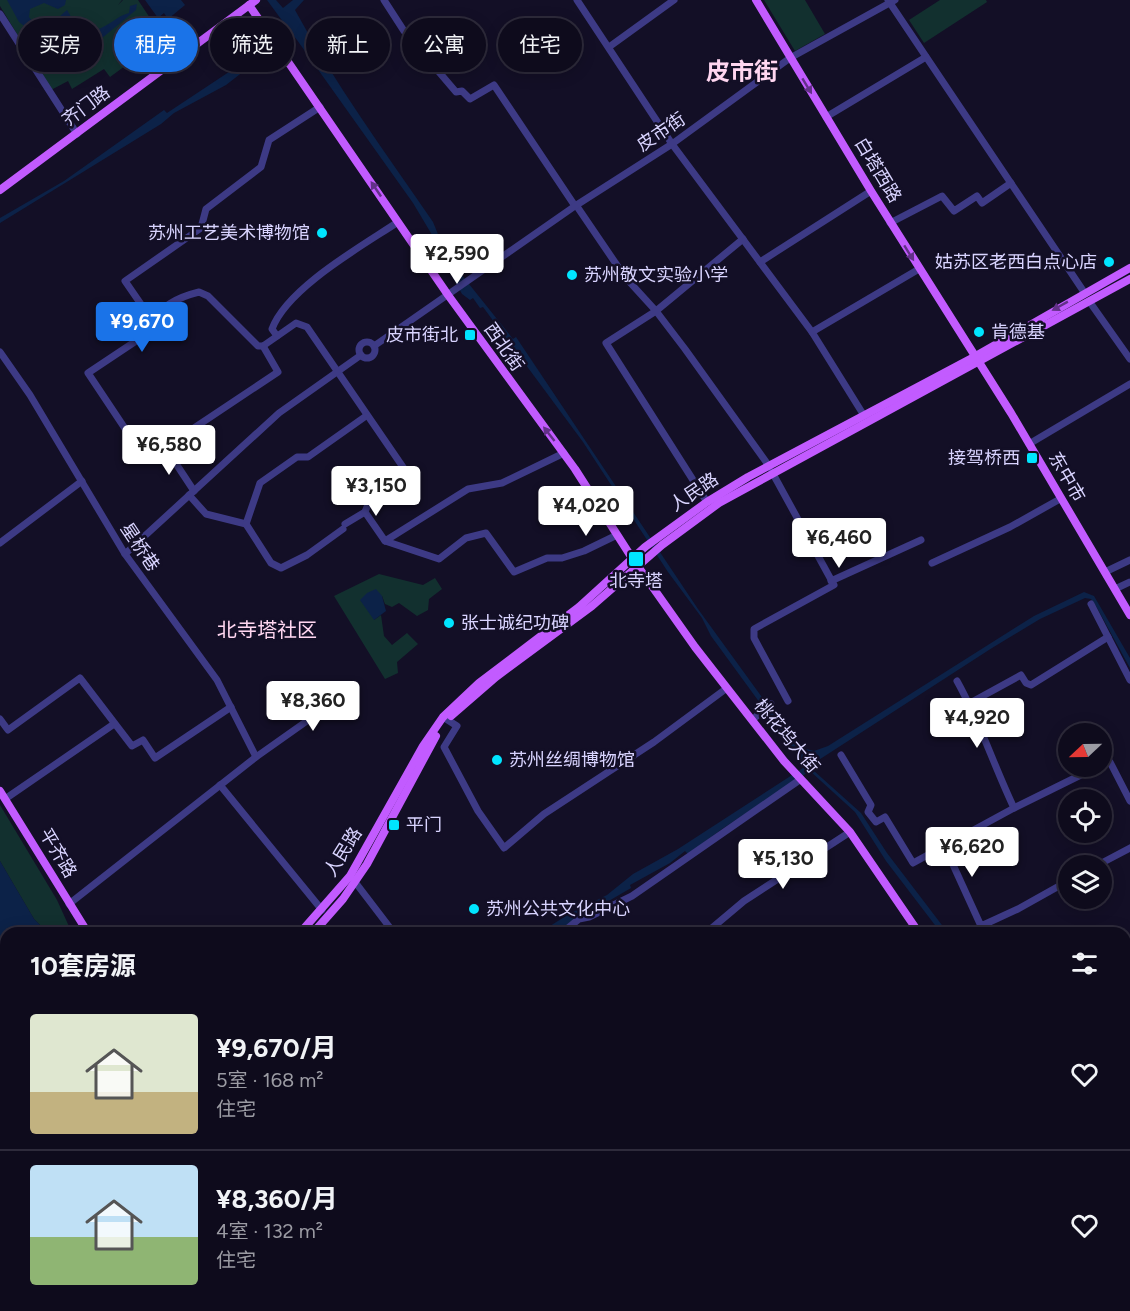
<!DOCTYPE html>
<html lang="zh">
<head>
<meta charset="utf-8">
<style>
	body { margin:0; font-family:Figtree,"Noto Sans SC",sans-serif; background:#1c1929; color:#f1f3f6; height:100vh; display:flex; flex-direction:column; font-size:22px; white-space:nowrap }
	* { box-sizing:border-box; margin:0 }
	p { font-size:20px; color:#9b9ba3 }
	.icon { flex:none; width:33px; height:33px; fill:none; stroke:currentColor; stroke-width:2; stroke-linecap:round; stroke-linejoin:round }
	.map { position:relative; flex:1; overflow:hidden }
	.details { position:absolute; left:0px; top:927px; width:1131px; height:384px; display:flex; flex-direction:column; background:#0e0b1c; border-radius:18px 18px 0 0; box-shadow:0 3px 15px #0003,0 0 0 2px #2e2b3b }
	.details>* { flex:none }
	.hud { position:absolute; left:18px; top:18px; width:600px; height:54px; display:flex; gap:12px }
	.needle { width:39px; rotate:248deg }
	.buttons { position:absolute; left:1058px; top:723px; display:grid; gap:12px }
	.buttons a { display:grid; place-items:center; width:54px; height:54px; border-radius:50%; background:#0e0b1c; box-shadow:0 3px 15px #0003,0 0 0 2px #2e2b3b; font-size:30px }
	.price { position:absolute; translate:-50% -51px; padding:0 14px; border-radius:6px; background:#fff; color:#222; font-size:20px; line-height:39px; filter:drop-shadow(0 2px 3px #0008) }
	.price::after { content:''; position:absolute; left:50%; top:36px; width:18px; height:14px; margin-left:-9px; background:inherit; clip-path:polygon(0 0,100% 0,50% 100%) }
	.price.active { background:#1a73e8; color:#fff }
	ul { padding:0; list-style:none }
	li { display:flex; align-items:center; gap:18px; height:150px; padding:0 30px }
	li+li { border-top:2px solid #2e2b3b }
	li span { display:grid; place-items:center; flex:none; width:168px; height:120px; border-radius:6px; color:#555 }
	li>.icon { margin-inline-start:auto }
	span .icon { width:72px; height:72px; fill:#fffc; stroke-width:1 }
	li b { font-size:26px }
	h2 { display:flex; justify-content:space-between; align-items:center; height:72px; padding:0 30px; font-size:26px }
	.chip { padding:0 21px; border-radius:27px; background:#0e0b1c; box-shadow:0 3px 15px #0003,0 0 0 2px #2e2b3b; font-size:21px; line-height:54px }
	.chip.active { background:#1a73e8; color:#fff }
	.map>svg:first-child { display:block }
</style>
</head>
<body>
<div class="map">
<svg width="1130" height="1311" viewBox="0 0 1130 1311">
	<rect width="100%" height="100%" fill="#130f26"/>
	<g fill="#12302f">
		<path d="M0,0h122l-4,5 5,-5h15l12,18 -23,19 13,18 -30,22 -6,-8 -32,20 -4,-8 -17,9 -51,-84z"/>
		<path d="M764,0h41l20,34 -30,17z"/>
		<path d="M940,0h46l1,2 -63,41 -15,-23z"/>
		<path d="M379,574l44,11 12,-7 7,11 -13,10 -1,11 -11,6 -18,-13 -7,4 -7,-3 -3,-8 -8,24 7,-5 3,21 8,9 15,-12 11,11 -21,18 1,11 -13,6 -51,-83z"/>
		<path d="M0,805l57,95 15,33h-24l-14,-14 -34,-58z"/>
		<path d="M6,1159v63l-6,21v-80z"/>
		<path d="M30,1305h100l2,6 -15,-4 -12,4h-70z"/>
	</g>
	<g fill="#0c2248">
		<path d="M7,0h59l-1,5 -7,4 -14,-6 -14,6 -1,8 10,13 -4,4 -16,-12z"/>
		<path d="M145,0h36l4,5 -17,14 -4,-6 -6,5z"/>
		<path d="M267,0h9l7,8 10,-8h11l-9,10c40,74 90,142 138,212l9,22 19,30 52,65 3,-2 182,272 100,138 16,4 14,-5 206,-130 50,-24 10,4 36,62v10l-34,-62 -5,-7 -6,-1 -45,21 -48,29 -178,115 -1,7 48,43 26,40 61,80h-7l-55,-72 -31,-49 -45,-41 -88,58 -34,25 -3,-3 -15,12 -40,22 1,3 -77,45h-15l30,-19 38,-19 26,-21 45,-25 128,-83 -95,-130 -9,-18 -34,-46 -85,-130 -100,-135 -3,1 -7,-10 -3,2 -8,-6 -10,-18 1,-6 -40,-67 -116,-163 -5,-6 -7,3 -2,-2 6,-5z"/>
		<path d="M137,4l-1,6 -40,33 -4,-4 -14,9 -2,-4 2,-7 -8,-13 -4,-2 -8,6 -2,9 -13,8 -3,-6 3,-5 8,-2 1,-9 15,-13 6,10 12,-3 -2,1 8,12 5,-5v5c13,-4 21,-14 33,-17l1,-7z"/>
		<path d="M266,46l4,5 -44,34 -52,28 -13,11 -161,99v-5l64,-37 100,-71 3,3 71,-47 2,3 24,-17 -1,-3z"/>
		<path d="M376,589l6,7 4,15 -12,9 -14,-20 7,-7z"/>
		<path d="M0,861l34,58 14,14h-42v66l-6,-10z"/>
		<path d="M212,1305h82l4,6h-83z"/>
	</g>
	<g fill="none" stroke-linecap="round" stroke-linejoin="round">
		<g stroke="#312d47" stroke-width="10" stroke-dasharray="10 5" stroke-linecap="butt">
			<path d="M0,1110l6,5"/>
			<path d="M160,1305l4,6"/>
		</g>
		<g stroke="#3d3a85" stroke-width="7">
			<path d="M384,0l20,31 52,61 6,-1 8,8 24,-14 81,121"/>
			<path d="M577,0l95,144 140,188 51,82"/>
			<path d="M888,0l196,292"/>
			<path d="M0,14l77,120"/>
			<path d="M609,47l65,-47"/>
			<path d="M826,117l100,-60"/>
			<path d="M576,205l49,72 31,34 29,38 84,117"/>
			<path d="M890,223l52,-27 12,15 23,-15 5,7 29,-20"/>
			<path d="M760,262l111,-71"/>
			<path d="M1089,301l41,58"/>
			<path d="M156,326l-31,-45 76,-53 5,-19 55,-42 8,-27 51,-33"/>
			<path d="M157,327c-5,-20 26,-31 42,-35l9,4 50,50h5l33,-23 11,4 98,143 -3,12 -33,20 -4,10 -20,12"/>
			<path d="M157,327l-69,46 58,87 132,-88 -15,-26"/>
			<path d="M812,332l107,-63"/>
			<path d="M277,336l-5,-7c15,-41 90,-83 126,-107"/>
			<circle cx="367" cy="350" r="8"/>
			<path d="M374,346l201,-140 97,-62 118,-86 105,-58"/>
			<path d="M0,352l30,43 95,159 92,126 39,77"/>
			<path d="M1029,444l101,-60"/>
			<path d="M165,447l29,44"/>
			<path d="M772,472l62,113 -80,44v9l34,63"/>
			<path d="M189,495l17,19 40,10 14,-41 37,-26h11l58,-41"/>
			<path d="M707,502l-101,-159 50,-32 87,-72"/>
			<path d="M365,512l20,29 54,18 27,-21 20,-5 28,39 33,-14h15l22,-7 33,-16"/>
			<path d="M246,524l25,39 10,5 26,-13 36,-26"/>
			<path d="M385,541l83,-52 34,-6 62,-30"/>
			<path d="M0,543l82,-62"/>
			<path d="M125,554l154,-141 82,-58"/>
			<path d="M932,563l78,-36 50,-28"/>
			<path d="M1105,572l25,-12"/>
			<path d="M831,581l90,-41"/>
			<path d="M1115,589l15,-7"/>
			<path d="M1091,604l39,76"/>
			<path d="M957,681c23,41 37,85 57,127"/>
			<path d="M970,703l51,-28 5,8 5,2 77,-48"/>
			<path d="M443,717l14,9 -13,21 34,64 26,37 40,-34 110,-72 73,-54"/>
			<path d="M0,719l8,11 72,-52 52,68 11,-6 12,18 76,-51"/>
			<path d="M752,720l19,-16"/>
			<path d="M841,755l30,50 -3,7 8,10 9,-5 28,46 101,-55 85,-42"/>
			<path d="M1101,766l9,-4 20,39"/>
			<path d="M220,785l102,125"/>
			<path d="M5,799l109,-75"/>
			<path d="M944,845l37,81 37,-17 50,-28"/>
			<path d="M1096,866l34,-18"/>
			<path d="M352,878l42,55"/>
			<path d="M69,904l187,-147 99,-70"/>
			<path d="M562,933l17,-14 10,-2 43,-21 169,-117"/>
			<path d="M706,933l38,-32 106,-69"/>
			<path d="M1125,982l5,-4"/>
			<path d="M0,1158l6,-4"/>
			<path d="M1125,1187l5,7"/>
			<path d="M0,1261l6,1"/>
			<path d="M0,1278l6,9"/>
			<path d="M18,1305l5,6"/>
			<path d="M27,1305l4,6"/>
			<path d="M175,1305l4,6"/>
			<path d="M521,1305l4,6"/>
			<path d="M856,1305l4,6"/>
			<path d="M1006,1305l8,6"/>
			<path d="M111,1311h7"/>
			<path d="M592,1311l9,-6"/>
			<path d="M609,1311l8,-6"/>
			<path d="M805,1311l10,-6"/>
		</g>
		<g stroke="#c25bff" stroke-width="8">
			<path d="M756,0l115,191 140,222 119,202"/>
			<path d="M249,5l199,290 127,174 57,89 63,89 89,114 66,71 69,101"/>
			<path d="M0,190l256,-190"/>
			<path d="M451,716l45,-39 96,-71 70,-61 57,-42 411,-224"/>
			<path d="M0,791l88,142"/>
			<path d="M300,933l50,-57 73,-130 20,-29 36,-34 100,-76 66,-60 62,-45 41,-25 226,-120 156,-89"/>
			<path d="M313,933l30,-34 24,-35 69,-128"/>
			<path d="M1125,968l5,-4"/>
			<path d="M0,1017l6,7"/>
			<path d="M0,1030l6,6"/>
			<path d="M0,1141l6,-1"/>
			<path d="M1125,1226l5,7"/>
			<path d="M1125,1237l5,7"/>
			<path d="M0,1249l6,-11"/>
			<path d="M1125,1274l5,-3"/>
			<path d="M135,1305l3,6"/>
			<path d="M144,1305l2,6"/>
			<path d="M320,1305l4,6"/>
			<path d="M1073,1311l8,-6"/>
		</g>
		<path stroke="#ff4fa3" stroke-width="10" d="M0,1092l6,4"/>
	</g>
	<defs><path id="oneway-solid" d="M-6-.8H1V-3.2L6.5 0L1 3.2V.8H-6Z" transform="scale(1.5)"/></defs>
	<g fill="#623188">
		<use href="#oneway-solid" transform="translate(807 86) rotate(59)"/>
		<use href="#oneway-solid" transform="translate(376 189) rotate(-124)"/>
		<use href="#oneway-solid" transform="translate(909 253) rotate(58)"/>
		<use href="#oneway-solid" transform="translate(1060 306) rotate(151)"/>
		<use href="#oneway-solid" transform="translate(549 434) rotate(-128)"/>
	</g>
	<g fill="#00e5ff" stroke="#130f26" stroke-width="2">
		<circle cx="322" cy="233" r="6"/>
		<circle cx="1109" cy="262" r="6"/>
		<circle cx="572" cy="275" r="6"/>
		<circle cx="979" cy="332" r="6"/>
		<rect x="464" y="329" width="12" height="12" rx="3"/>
		<rect x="1026" y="452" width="12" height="12" rx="3"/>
		<rect x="628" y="551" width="16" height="16" rx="3"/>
		<circle cx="449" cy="623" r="6"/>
		<circle cx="497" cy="760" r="6"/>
		<rect x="388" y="819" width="12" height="12" rx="3"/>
		<circle cx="474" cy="909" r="6"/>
	</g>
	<g text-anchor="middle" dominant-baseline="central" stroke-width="5" stroke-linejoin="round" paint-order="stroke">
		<g font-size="18" fill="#d9d4ff" stroke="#130f26">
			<text transform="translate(86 106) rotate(-37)">齐门路</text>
			<text transform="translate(661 132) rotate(-34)">皮市街</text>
			<text transform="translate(878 170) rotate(59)">白塔西路</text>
			<text transform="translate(504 347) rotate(55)">西北街</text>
			<text transform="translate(1067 477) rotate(60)">东中市</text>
			<text transform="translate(694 492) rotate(-34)">人民路</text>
			<text transform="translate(140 547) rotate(56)">星桥巷</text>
			<text transform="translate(787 736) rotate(50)">桃花坞大街</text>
			<text transform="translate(343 852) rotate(-58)">人民路</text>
			<text transform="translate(58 853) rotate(59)">平齐路</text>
		</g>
		<g font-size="18" fill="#d9d4ff" stroke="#130f26" text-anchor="start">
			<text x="310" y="233" text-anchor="end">苏州工艺美术博物馆</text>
			<text x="1097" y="262" text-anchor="end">姑苏区老西白点心店</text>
			<text x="584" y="275">苏州敬文实验小学</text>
			<text x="991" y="332">肯德基</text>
			<text x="458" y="335" text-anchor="end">皮市街北</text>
			<text x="1020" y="458" text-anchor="end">接驾桥西</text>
			<text x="636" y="581" text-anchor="middle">北寺塔</text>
			<text x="461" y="623">张士诚纪功碑</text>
			<text x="509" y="760">苏州丝绸博物馆</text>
			<text x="406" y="825">平门</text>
			<text x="486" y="909">苏州公共文化中心</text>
		</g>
		<g font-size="20" fill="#ffd6f0" stroke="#130f26">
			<text x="267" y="630">北寺塔社区</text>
		</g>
		<g font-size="24" font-weight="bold" fill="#ffd6f0" stroke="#130f26">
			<text x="742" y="71">皮市街</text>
		</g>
	</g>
</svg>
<div class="buttons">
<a><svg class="needle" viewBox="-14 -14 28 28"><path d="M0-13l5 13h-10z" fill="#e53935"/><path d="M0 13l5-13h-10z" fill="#9b9ba3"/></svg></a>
<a><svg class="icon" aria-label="locate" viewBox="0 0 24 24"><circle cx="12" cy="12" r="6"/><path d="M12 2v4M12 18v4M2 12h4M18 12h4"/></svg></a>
<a><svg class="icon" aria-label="layers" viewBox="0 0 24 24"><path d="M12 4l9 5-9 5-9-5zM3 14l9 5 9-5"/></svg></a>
</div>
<b class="price" style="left:457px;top:285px">¥2,590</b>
<b class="price active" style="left:142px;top:353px">¥9,670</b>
<b class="price" style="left:169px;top:476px">¥6,580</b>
<b class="price" style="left:376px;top:517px">¥3,150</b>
<b class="price" style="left:586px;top:537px">¥4,020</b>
<b class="price" style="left:839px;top:569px">¥6,460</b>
<b class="price" style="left:313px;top:732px">¥8,360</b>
<b class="price" style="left:977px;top:749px">¥4,920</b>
<b class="price" style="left:972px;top:878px">¥6,620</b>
<b class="price" style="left:783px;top:890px">¥5,130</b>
<div class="hud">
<a class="chip">买房</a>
<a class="chip active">租房</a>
<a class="chip">筛选</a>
<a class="chip">新上</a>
<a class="chip">公寓</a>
<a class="chip">住宅</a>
</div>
<section class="details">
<h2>10套房源<svg class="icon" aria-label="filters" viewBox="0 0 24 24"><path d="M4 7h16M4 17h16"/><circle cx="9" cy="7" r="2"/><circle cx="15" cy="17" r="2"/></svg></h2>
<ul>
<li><span style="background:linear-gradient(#dfe7d0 65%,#c2b280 0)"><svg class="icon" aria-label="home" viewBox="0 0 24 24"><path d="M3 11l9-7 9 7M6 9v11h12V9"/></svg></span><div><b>¥9,670/月</b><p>5室 · 168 m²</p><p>住宅</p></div><svg class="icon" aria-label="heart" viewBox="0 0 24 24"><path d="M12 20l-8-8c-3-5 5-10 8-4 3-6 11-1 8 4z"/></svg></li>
<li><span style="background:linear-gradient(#bfe0f5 60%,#8fb573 0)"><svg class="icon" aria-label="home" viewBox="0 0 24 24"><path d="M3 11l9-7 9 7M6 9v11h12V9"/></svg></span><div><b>¥8,360/月</b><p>4室 · 132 m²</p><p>住宅</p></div><svg class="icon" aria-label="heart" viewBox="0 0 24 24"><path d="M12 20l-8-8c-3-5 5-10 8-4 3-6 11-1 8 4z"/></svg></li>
</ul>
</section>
</div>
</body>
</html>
